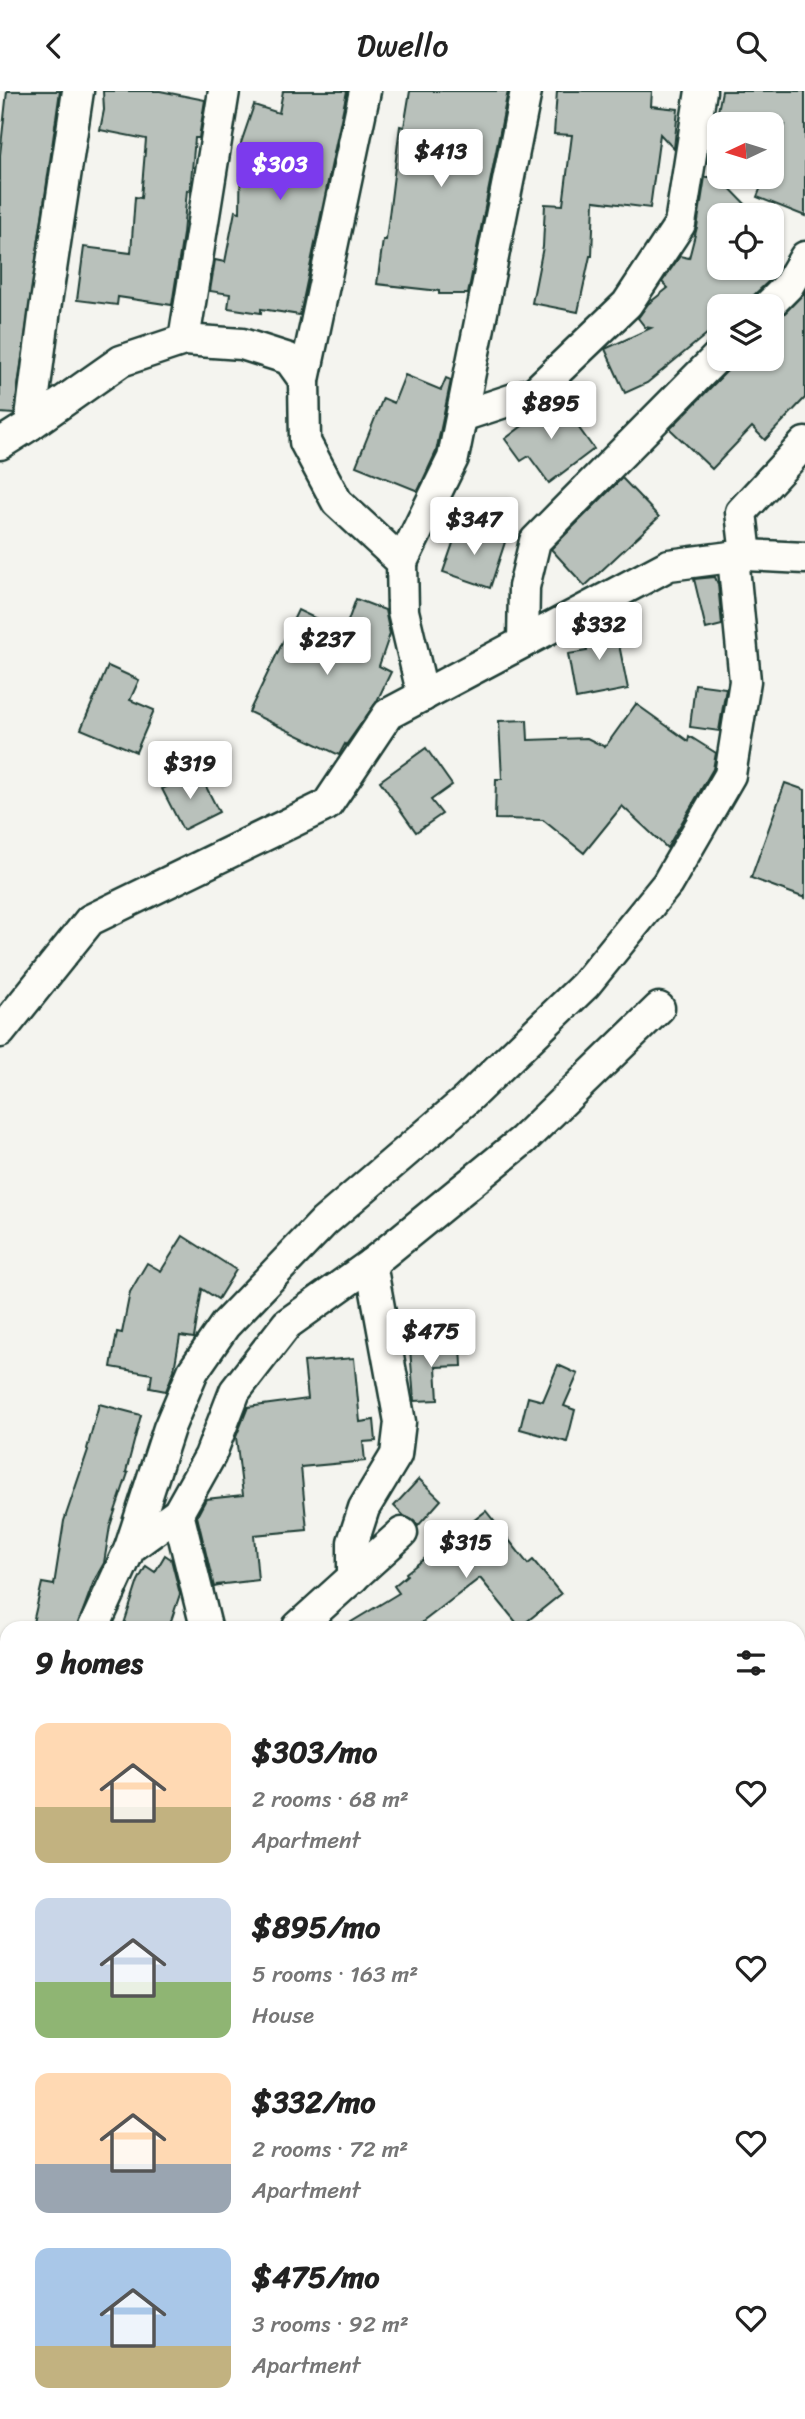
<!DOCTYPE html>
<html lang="en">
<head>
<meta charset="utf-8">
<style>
	body { margin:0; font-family:Sriracha,sans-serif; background:#f2f2f2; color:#222; height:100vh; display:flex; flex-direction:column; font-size:26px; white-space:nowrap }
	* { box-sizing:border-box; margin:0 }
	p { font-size:23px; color:#767676 }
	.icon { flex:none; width:38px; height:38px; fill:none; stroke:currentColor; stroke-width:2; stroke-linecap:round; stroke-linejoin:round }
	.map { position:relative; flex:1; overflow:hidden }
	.panel { position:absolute; left:0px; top:1530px; width:805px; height:800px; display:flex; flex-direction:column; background:#fff; border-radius:21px 21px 0 0; box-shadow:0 2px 5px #0004 }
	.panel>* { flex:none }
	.needle { width:46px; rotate:266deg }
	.tools { position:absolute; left:707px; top:21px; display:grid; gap:14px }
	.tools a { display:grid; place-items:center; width:77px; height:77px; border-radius:14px; background:#fff; box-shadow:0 2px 5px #0004; font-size:35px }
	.price { position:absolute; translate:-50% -60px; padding:0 16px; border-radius:7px; background:#fff; color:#222; font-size:23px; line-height:46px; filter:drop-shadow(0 2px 4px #0008) }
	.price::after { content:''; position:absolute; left:50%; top:42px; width:21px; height:16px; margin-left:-10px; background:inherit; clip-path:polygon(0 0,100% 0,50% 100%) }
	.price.active { background:#7c3aed; color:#fff }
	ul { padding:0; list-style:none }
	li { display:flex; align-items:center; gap:21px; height:175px; padding:0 35px }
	li span { display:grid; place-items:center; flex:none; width:196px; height:140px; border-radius:14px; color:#555 }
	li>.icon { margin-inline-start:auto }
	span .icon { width:84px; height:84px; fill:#fffc; stroke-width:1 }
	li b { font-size:30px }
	h2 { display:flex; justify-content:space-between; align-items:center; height:84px; padding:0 35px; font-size:30px }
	header { display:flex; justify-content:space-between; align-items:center; height:91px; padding:0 35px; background:#fff; font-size:32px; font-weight:600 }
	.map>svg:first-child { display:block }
</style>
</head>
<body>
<header><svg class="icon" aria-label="back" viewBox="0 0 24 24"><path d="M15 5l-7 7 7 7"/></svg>Dwello<svg class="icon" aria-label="search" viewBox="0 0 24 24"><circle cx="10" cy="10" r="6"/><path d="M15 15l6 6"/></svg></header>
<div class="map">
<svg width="805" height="2328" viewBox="0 0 805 2328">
	<rect width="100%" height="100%" fill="#f4f4ef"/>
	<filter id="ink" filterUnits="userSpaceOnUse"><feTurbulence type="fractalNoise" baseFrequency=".0143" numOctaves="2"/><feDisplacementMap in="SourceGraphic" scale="14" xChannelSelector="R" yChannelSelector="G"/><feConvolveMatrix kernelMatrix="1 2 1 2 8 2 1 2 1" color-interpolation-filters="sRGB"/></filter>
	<g filter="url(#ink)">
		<path fill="#e2e5df" d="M0,1983l7,26v313h206l5,6h-218z"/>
		<g fill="#b9c1bb" stroke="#1f3d34" stroke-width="2">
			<path d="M7,0h53l-46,323 -14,-1v-258z"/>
			<path d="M103,0h57l45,9 -6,38h-4l-5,53 -3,-1 -4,44 -11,71 -54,-8 -1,8 -40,-5 7,-53 47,6 4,-56 6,1 5,-59 -46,-9 4,-20z"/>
			<path d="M283,0h64l-47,224 -39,-6v4l-33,-5 2,-14 -20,-3 5,-31 10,2 10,-51 5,1 1,-69 13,-38 25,8z"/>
			<path d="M410,0h98l-40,203h-29v-3l-62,-7 6,-44h3l14,-114 4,1z"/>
			<path d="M557,0h95l-1,15 27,3 -4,40 -14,-15 -10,74 -56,-7 -2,55h-2l-12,56 -46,-9 11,-56 2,-43 18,1 9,-70 -18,-1z"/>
			<path d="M722,0h83v125l-48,-19 8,-20h7v-19l13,-33 -67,-14z"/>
			<path d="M705,86h14l37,38h-37v53h55l-4,12 -15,14 -14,12h-22v18l-72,59 -22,10 -20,-44 46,-21 -6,-1 -7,-9 10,-14 20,-16 -6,-6 18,-26 9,2 8,-31z"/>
			<path d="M805,201v106l-40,42 -13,-13 -40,42 -42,-40 61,-62 5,-8h36v-36l8,-5z"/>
			<path d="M405,284l36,15 5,-12 5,2 -15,72 -18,39 -62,-25 27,-68 11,5z"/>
			<path d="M558,308l36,50 -45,34 -20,-27 -8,5 -16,-22z"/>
			<path d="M622,387l37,39 -74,69 -34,-37z"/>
			<path d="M459,435l46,16 -15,46 -47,-16z"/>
			<path d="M715,486l3,7 4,41 -16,4 -12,-50z"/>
			<path d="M356,508l29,11 5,24 -11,32 12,6 -14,29 -31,44 -1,-1 -6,11 -90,-43 49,-102 46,22z"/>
			<path d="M613,524l15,74 -52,10 -8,-45 19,-3 -4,-20z"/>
			<path d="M108,575l31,14 -9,20 24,10 -18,42 -55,-23z"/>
			<path d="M695,593l31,4 -7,43 -29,-4z"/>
			<path d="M636,613l52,37 1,-5 27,17 -3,16 -46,79 -45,-42 -38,47 -41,-33 -48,-1 1,-40h6l-3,-58 28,-1 1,20 59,-2 18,9z"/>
			<path d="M426,657l26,37 -21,15 11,14 -26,18 -36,-51z"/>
			<path d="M198,680l21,41 -36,18 -21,-41z"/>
			<path d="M785,692l20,7v108l-54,-20z"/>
			<path d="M183,1145l53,34 -18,29 -16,-10 -8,49 -14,-2 -6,34 -8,21 -16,-3 2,-14 -41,-7 6,-35 5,1 8,-41 17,-29 14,8z"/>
			<path d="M461,1254l1,21 -26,1 2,33 -24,1 -4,-53z"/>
			<path d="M354,1267l6,64 14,-2 2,21 -13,1 2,19 -64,6 6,63 -53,5 4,45 -42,5 3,1 -5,1 -17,-71 9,-17 37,-4 -7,-58 12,-30 60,-8 -4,-37z"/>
			<path d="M558,1274l20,9 -14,32 11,4 -8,32 -47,-13 8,-32 15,4z"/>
			<path d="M99,1313l42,11 -15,57 2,1 -18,53 -6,37 -10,18 -17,46h-45l10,-44 12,2 10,-64 24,-71 -1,-1z"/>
			<path d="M419,1388l22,21 -23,26 -4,-5 -10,-5 -10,-10z"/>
			<path d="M486,1420l42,53 5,-4 28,34 -41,33 -40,-49 -64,49h-73l56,-34 -5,-7 13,-11 -1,-2z"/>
			<path d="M165,1464l6,4 9,35 -11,33h-46l15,-46 8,-15 9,6z"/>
		</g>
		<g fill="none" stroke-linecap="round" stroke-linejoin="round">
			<g stroke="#1f3d34" stroke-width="19">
				<g id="lane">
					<path d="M0,1966l7,18"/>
					<path d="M221,2322l6,6"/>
				</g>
			</g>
			<g stroke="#1f3d34" stroke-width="35">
				<g id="street">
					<path d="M768,215l20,-20 17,-29"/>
					<path d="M184,249l40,-249"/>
					<path d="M304,289l61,-289"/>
					<path d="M462,325l73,-24 92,-88 53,-80 21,-133"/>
					<path d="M30,334l91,-64 63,-21 58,4 47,15 15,21 1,62 32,60 65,60 1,49 20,85"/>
					<path d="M0,353l30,-19 15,-116 33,-218"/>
					<path d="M746,464l-5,-43 64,-69"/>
					<path d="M402,471l51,-104 73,-367"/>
					<path d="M523,551l1,-55 11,-46 184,-186"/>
					<path d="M0,941l90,-112 237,-115 61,-91 281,-149 77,-10 59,3"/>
					<path d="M178,1422l28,114"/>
					<path d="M130,1457l48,-35 32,-57 25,-65 52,-67 84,-60 152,-124 136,-132"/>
					<path d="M353,1487v-36l11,-34 32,-53 4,-33 -29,-158"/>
					<path d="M94,1536l36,-79 39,-120 24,-57 32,-46 99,-103 141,-121 120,-116 82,-101 63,-109 15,-94 -12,-124"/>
					<path d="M298,1536l104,-94"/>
					<path d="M798,1836l7,-13"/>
					<path d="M798,2308l7,-7"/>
					<path d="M475,2322l11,6"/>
					<path d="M665,2322l4,6"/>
					<path d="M773,2328l10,-6"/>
				</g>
			</g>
			<g stroke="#1f3d34" stroke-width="44">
				<g id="highway">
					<path d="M0,1671l7,34"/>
					<path d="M0,1840l7,25"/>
					<path d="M294,2322l7,6"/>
					<path d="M366,2322l8,6"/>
				</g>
			</g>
			<use href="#lane" stroke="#fdfcf7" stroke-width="14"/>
			<use href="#street" stroke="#fdfcf7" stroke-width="30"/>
			<use href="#highway" stroke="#fdfcf7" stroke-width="38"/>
		</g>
	</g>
</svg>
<div class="tools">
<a><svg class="needle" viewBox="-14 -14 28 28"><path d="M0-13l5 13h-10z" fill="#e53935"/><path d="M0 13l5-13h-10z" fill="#767676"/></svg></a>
<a><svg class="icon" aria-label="locate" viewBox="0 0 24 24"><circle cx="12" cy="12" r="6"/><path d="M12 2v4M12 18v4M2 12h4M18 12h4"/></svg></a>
<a><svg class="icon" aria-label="layers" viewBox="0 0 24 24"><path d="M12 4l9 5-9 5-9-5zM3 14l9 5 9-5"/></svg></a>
</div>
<b class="price" style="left:441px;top:98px">$413</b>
<b class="price active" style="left:280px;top:111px">$303</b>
<b class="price" style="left:551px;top:350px">$895</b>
<b class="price" style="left:474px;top:466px">$347</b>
<b class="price" style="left:599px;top:571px">$332</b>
<b class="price" style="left:327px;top:586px">$237</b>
<b class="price" style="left:190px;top:710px">$319</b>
<b class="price" style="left:431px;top:1278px">$475</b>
<b class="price" style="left:466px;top:1489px">$315</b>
<section class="panel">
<h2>9 homes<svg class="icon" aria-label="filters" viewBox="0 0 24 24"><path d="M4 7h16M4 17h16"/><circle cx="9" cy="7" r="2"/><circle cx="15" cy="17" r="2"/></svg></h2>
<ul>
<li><span style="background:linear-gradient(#ffd9b3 60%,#c2b280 0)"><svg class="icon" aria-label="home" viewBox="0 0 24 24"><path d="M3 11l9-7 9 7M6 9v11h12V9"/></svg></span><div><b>$303/mo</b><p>2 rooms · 68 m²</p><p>Apartment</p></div><svg class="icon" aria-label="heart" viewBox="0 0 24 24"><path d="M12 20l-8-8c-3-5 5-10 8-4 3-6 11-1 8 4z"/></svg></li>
<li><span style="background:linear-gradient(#c9d6e8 60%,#8fb573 0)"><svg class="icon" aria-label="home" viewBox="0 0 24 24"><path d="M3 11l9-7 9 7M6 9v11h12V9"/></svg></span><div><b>$895/mo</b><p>5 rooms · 163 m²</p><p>House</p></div><svg class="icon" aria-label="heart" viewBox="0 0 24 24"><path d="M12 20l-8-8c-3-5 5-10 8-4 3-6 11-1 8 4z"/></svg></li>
<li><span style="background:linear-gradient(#ffd9b3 65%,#9aa5b1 0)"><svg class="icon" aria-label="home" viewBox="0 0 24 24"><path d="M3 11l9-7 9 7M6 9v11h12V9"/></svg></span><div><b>$332/mo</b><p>2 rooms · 72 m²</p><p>Apartment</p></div><svg class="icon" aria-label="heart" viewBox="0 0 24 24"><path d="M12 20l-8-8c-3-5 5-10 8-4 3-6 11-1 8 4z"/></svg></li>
<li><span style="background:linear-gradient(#a9c7e8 70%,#c2b280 0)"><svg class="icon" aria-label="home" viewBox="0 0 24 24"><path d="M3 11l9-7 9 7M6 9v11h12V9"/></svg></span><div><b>$475/mo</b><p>3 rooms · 92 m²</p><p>Apartment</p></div><svg class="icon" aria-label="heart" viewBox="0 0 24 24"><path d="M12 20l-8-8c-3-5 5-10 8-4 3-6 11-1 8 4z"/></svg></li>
</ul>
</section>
</div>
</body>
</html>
